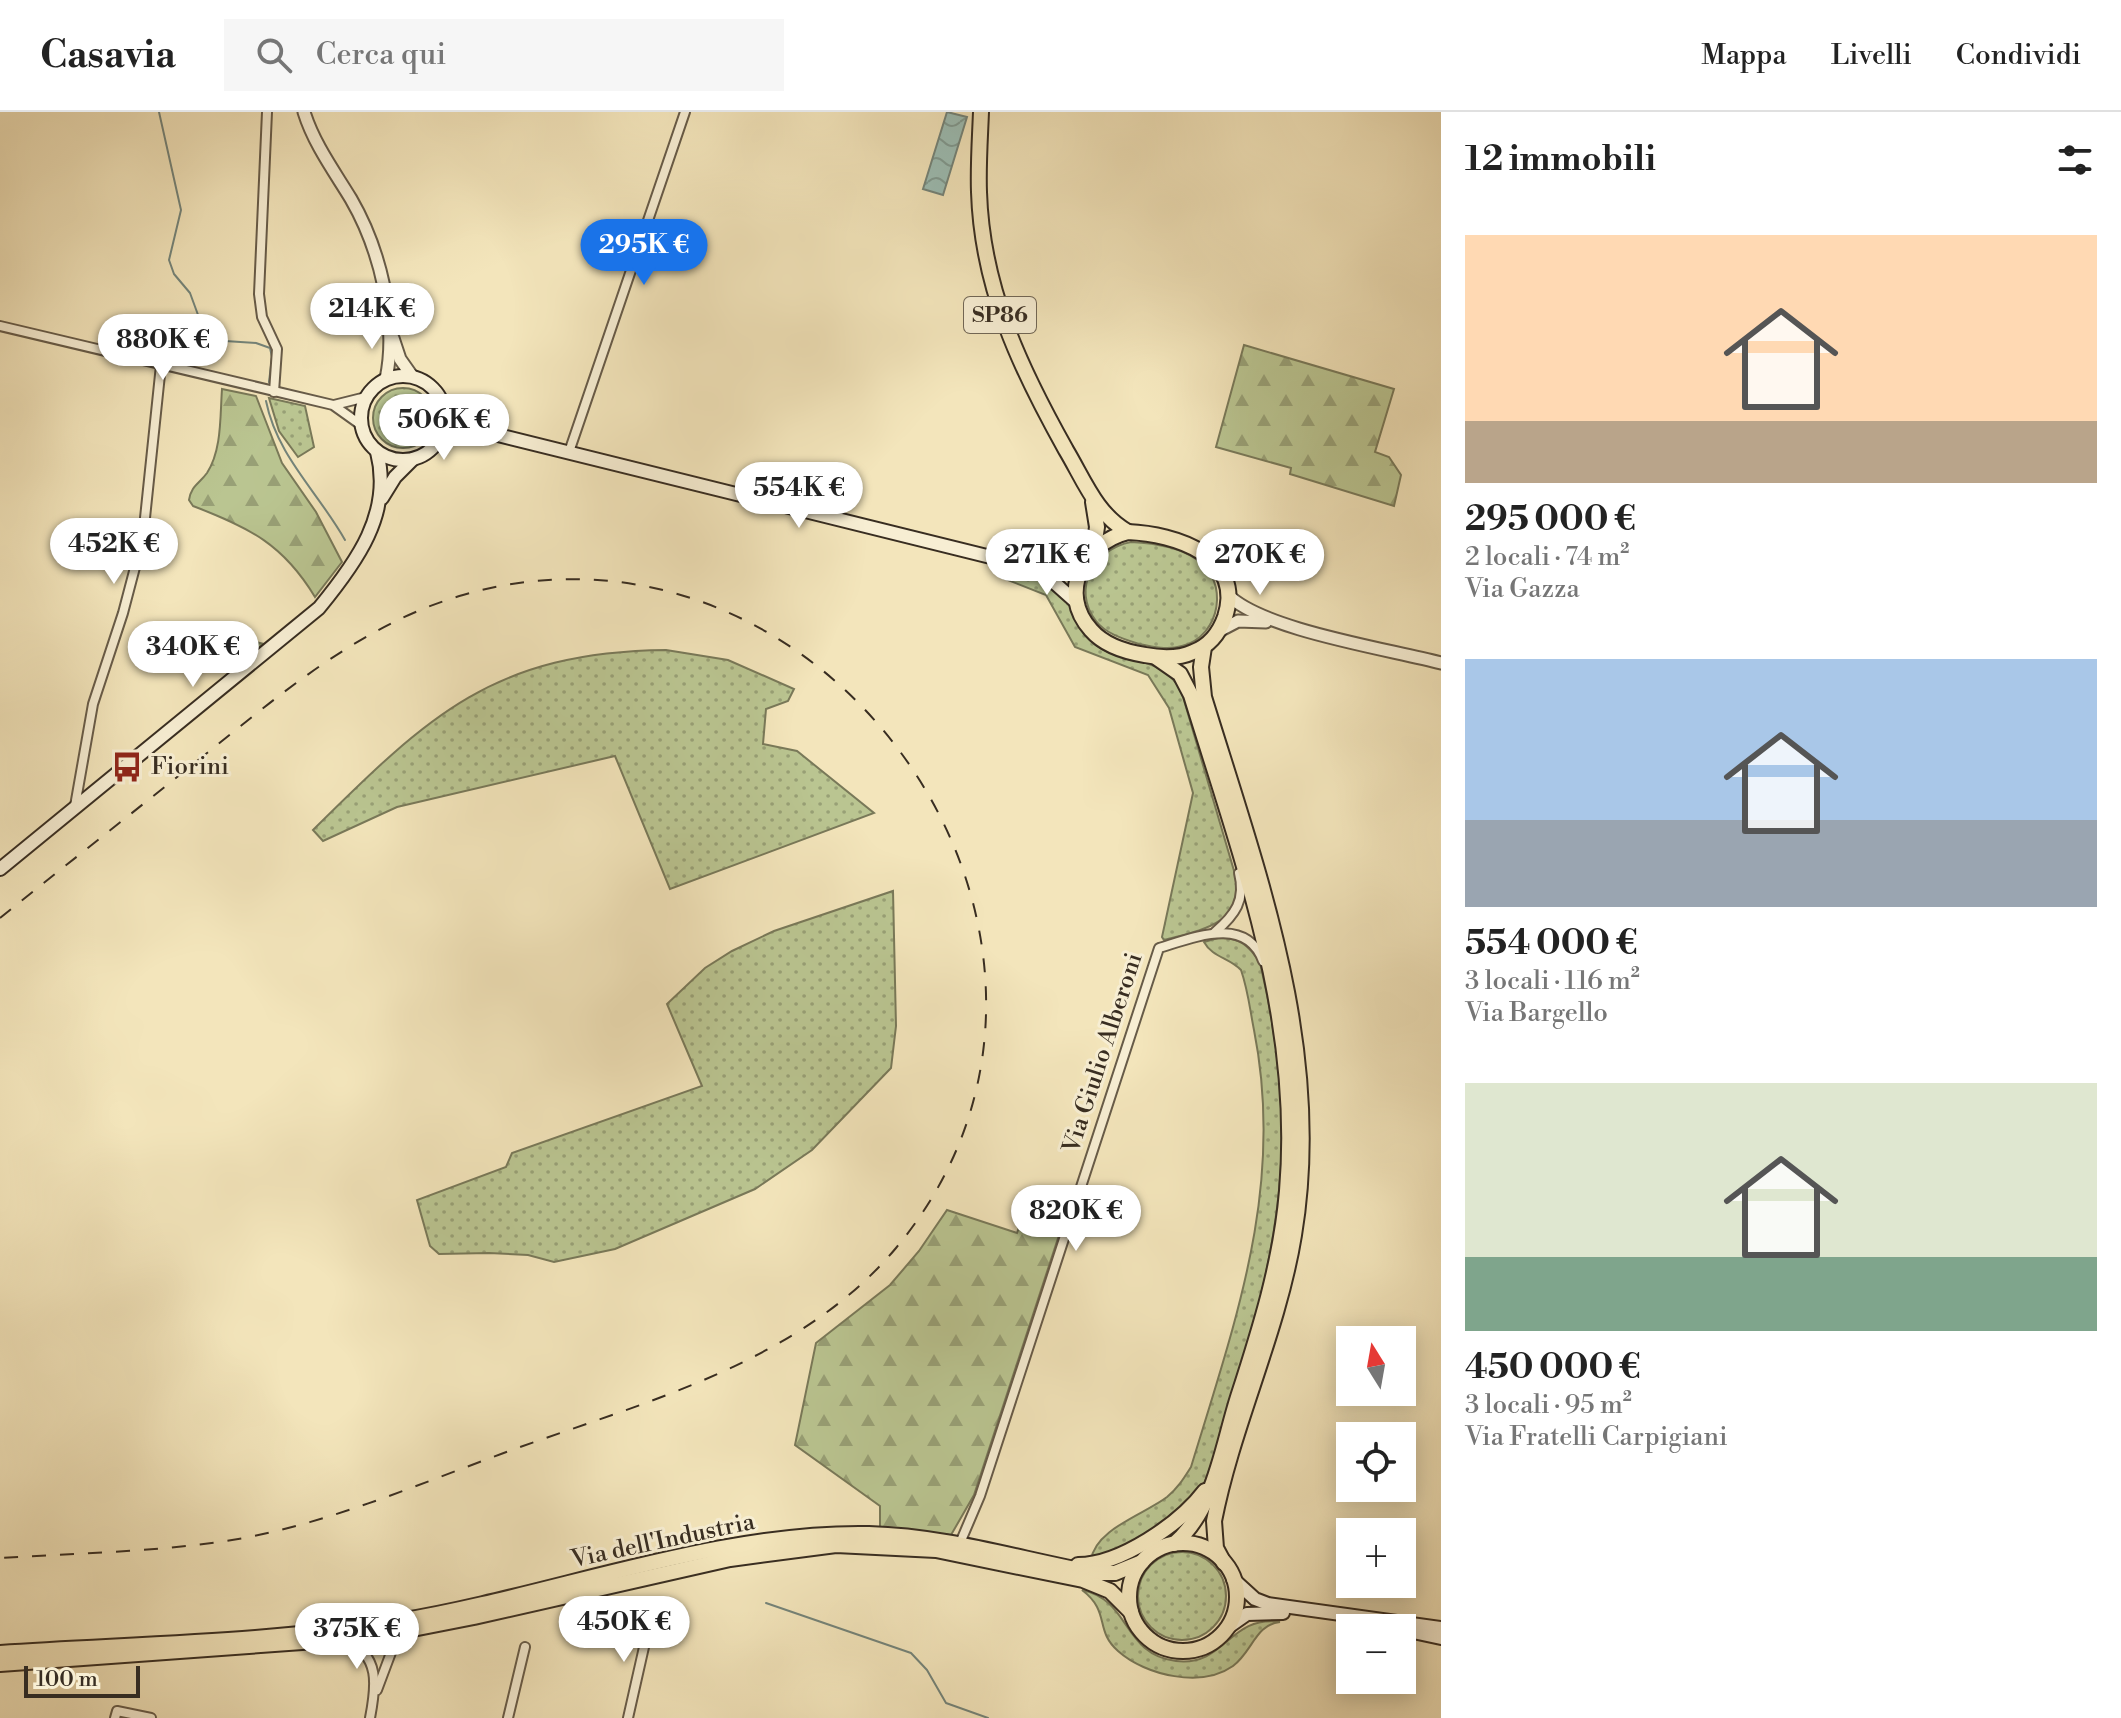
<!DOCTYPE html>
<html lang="it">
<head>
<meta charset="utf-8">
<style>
	body { margin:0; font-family:"Libre Bodoni",serif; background:#f6f6f6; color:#222; height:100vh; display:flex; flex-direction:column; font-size:30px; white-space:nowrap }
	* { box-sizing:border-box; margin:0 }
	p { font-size:26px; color:#767676 }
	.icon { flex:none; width:44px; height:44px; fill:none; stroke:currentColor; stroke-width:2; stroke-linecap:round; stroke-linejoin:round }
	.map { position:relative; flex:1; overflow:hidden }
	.drawer { display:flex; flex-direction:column; background:#fff; width:680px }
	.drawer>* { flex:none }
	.needle { width:52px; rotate:349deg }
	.tools { position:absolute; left:1336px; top:1214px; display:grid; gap:16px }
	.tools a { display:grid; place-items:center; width:80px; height:80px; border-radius:0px; background:#fff; box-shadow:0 4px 20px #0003; font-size:40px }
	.scale { position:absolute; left:24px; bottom:20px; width:116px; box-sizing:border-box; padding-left:8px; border:4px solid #382d21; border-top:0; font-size:22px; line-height:28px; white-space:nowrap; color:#382d21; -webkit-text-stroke:6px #f7eed3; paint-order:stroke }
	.price { position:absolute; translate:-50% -68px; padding:0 18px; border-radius:28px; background:#fff; color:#222; font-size:26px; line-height:52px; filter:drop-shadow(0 2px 4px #0008) }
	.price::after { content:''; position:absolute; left:50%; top:48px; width:24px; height:18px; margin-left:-12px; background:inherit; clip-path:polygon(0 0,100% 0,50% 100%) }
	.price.current { background:#1a73e8; color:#fff }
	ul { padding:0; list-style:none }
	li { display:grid; align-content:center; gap:16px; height:424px; padding:0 24px }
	li span { display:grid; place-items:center; height:248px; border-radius:0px; color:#555 }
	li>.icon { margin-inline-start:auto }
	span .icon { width:144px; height:144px; fill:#fffc; stroke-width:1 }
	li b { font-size:34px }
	h2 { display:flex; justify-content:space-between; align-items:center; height:96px; padding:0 24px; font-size:34px }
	header { display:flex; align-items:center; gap:48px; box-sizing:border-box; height:112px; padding:0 40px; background:#fff; border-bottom:2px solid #e0e0e0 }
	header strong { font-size:38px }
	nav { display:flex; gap:44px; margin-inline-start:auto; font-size:28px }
	.search { width:560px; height:72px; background:#f6f6f6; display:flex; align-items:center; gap:20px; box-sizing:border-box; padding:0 28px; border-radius:0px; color:#767676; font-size:30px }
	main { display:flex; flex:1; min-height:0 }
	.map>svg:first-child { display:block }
</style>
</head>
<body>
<header>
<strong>Casavia</strong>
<div class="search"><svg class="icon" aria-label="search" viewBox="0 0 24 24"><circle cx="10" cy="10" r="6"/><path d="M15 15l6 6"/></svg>Cerca qui</div>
<nav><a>Mappa</a><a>Livelli</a><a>Condividi</a></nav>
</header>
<main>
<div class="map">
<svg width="1441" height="1606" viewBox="0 0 1441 1606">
	<defs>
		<pattern id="grass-dots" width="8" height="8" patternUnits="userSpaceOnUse" patternTransform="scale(2)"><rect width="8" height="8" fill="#bac591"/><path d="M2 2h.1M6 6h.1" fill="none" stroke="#98a076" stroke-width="1.8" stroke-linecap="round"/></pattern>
		<pattern id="forest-firs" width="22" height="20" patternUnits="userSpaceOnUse" patternTransform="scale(2)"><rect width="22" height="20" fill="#bac591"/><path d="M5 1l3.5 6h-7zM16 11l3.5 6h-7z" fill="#98a076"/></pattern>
		<pattern id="water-waves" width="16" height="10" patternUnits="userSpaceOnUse" patternTransform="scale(2)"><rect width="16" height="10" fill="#9cbeb5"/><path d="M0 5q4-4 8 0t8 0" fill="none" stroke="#809b93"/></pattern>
	</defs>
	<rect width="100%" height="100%" fill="#f3e5bb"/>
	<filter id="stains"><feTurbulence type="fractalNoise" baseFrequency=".0025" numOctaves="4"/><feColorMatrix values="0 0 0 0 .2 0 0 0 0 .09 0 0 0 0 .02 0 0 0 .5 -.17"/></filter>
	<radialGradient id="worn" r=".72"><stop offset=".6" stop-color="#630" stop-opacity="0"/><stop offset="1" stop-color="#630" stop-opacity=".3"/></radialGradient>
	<g fill="url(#grass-dots)" stroke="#797959" stroke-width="2">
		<circle cx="403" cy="306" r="30"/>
		<path d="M269,286l36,8 9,41 -16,10 -19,-26z"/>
		<path d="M1131,430c20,1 48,5 65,17 34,22 25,77 -14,87 -14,4 -29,1 -43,-2 -15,-5 -33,-10 -43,-23 -25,-32 -2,-72 35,-79z"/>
		<path d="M996,453c27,6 60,13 74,40 9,18 13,33 32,44 31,18 56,5 79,41l56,191c6,44 -41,50 -73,59l-2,-3 31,-144 -24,-85 -21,-33 -73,-28 -29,-52 -46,-18 -5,-7z"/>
		<path d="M198,515l66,17 -36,29z"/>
		<path d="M666,538l62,10 66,29 -6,12 -22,8 -3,35 34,7 77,62 -204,76 -55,-133 -218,51 -74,34 -10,-11c116,-115 181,-178 353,-180z"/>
		<path d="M893,779l3,135 -5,42 -79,82 -57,39 -140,60 -61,13 -26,-7 -39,-2 -50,1 -9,-8 -13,-46 89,-33 6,-14 190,-67 -35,-82 38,-36 27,-17 42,-20z"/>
		<path d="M1218,826c21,-1 31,7 42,25 38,159 24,267 -24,421 -10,33 -19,68 -32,100 -22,37 -72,64 -113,76 4,-31 54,-46 76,-63 11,-9 17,-19 24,-30 45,-148 94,-281 63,-437 -4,-20 -6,-40 -13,-60 -11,-12 -29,-13 -37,-28z"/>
		<circle cx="1182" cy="1484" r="44"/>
		<path d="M1082,1478c49,10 40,64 94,71 50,6 52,-46 104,-39 -24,2 -28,30 -47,44 -31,22 -87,10 -115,-15 -24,-21 -7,-39 -36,-61z"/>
	</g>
	<g fill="url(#forest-firs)" stroke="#797959" stroke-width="2">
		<path d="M1244,233l150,44 -19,63 14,5 12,18 -7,31 -104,-32 1,-6 -75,-21z"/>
		<path d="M222,277l34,7 26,67 34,49 26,50 -27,35c-32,-53 -65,-69 -122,-91l-4,-6c2,-14 10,-16 18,-27 15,-23 13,-57 15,-84z"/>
		<path d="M947,1098l70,23 7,-20 38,13 -88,269 -23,40 -71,-6v-23l-85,-61 21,-102 74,-58 29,-34z"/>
	</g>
	<path fill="url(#water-waves)" stroke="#74847a" stroke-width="2" d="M947,0l20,5 -24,78 -20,-6z"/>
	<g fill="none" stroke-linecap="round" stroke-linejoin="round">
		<g stroke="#74847a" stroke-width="2">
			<path d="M159,0l22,98 -12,50 5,14 16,19 11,30 10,8 14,10 31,2 14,5 2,9 -3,25"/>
			<path d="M266,289c11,55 52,91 79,139"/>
			<path d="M766,1491l145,50 16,17 19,33 42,15"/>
		</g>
		<g stroke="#675b48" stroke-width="12">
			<g id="minor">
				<path d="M267,0l-8,182 3,23 15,32 -3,43"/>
				<path d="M0,214l333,79 28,20"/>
				<path d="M334,293l32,-8"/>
				<path d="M569,340l116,-340"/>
				<path d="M75,694l18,-102 30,-91 20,-76 18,-172"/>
				<path d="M1215,820c20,-17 31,-32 24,-59"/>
				<path d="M960,1431l20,-47 179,-548c34,-10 87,-33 104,13"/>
				<path d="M345,1529c36,13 31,46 25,77"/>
				<path d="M377,1578l15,-40 16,-17"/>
				<path d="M115,1606l2,-7 34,7"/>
				<path d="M508,1606l17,-71"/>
				<path d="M628,1606l23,-102"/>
			</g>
		</g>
		<g stroke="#675b48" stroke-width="15">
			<g id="tertiary">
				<path d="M304,0c10,32 30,59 47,87 29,50 47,123 35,180"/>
				<path d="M393,226l7,21 12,17"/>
				<path d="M1228,483c35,35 160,54 213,68"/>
				<path d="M1219,519l19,-10 28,1"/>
			</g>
		</g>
		<g stroke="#382d21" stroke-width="16">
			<g id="secondary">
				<circle cx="403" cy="306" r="42"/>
				<path d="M445,297l45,24 549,136 26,-2 20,-7"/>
				<path d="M440,327l44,-6"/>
				<path d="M382,386l13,-21 18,-18"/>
				<path d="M1039,457l37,33"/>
				<path d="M0,757l319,-261c37,-45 74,-95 58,-156"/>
				<path d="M1233,1467l22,20 13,5 173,24"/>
				<path d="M1227,1516l20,-14 36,-1"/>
				<path d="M1413,1520l28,6"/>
			</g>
		</g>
		<g stroke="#382d21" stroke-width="18">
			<g id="primary">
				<path d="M981,0c-1,26 -3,53 -2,80 3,96 41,176 87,258 18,30 30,64 62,82"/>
				<path d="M1093,390l4,25 -3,20"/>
				<path d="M1128,420c47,2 117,24 97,85 -6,17 -16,29 -32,35 -15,7 -32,6 -48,3 -19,-3 -41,-10 -54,-25 -34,-38 -7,-87 37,-98z"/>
				<path d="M1204,535l-3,20 3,30c54,176 121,352 90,538 -16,98 -61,189 -80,286l2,27 8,15"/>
				<path d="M1157,546l23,16 11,21c50,163 111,323 96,496 -6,71 -27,138 -49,206 -16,50 -23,112 -64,147"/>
				<circle cx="1183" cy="1485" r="54"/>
				<path d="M1078,1453c42,0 102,-41 127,-74"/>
				<path d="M0,1541c133,-9 268,-10 399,-32 152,-25 316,-90 470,-87 78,2 150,25 226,39h20l27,-11"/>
				<path d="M0,1552l372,-27 102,-20 256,-58 106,-14 100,5 147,30 27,11 21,21"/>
			</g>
		</g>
		<use href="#minor" stroke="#f7eed3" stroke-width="8"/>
		<use href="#tertiary" stroke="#f7eed3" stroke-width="11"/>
		<use href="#secondary" stroke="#f7eed3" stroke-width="12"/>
		<use href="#primary" stroke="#f3e5bb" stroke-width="14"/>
		<path stroke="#382d21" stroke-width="2" stroke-dasharray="14 14" stroke-linecap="butt" d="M0,806c67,-54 135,-107 202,-161 80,-64 160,-133 261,-162 369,-107 684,352 433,653 -98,117 -257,155 -395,206 -84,31 -168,67 -257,84 -80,14 -163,15 -244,20"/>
	</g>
	<defs>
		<g id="bus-bare" transform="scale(2.4)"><path d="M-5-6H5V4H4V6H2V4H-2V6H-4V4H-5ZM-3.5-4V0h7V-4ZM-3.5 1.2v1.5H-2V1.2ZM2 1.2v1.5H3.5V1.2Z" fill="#8f2418" stroke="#f7eed3" stroke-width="2.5" paint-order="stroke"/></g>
	</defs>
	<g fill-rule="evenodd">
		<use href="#bus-bare" x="127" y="655"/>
	</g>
	<g text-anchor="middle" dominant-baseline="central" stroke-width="6" stroke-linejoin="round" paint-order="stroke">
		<rect fill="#f7eed3" stroke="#716756" stroke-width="2" x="964" y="185" width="72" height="36" rx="6"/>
		<g font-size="22" font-weight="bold" fill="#382d21">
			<text x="1000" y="203">SP86</text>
		</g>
		<g font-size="24" fill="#382d21" stroke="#f7eed3" text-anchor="start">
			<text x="151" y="655">Fiorini</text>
		</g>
		<g font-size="24" fill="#382d21" stroke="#f7eed3">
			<text transform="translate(1103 941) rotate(-72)">Via Giulio Alberoni</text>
			<text transform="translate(663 1429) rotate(-12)">Via dell'Industria</text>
		</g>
	</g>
	<rect width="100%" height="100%" filter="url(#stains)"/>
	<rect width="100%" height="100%" fill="url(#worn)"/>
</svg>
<div class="tools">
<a><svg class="needle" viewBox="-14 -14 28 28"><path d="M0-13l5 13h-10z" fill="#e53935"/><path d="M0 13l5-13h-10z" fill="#767676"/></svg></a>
<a><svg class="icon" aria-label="locate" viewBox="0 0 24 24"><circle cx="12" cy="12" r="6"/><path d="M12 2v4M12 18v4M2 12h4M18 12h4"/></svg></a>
<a>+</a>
<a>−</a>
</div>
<div class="scale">100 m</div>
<b class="price current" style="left:644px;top:175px">295K €</b>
<b class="price" style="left:372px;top:239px">214K €</b>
<b class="price" style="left:163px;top:270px">880K €</b>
<b class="price" style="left:444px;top:350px">506K €</b>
<b class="price" style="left:799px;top:418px">554K €</b>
<b class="price" style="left:114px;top:474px">452K €</b>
<b class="price" style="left:1047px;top:485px">271K €</b>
<b class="price" style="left:1260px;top:485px">270K €</b>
<b class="price" style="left:193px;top:577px">340K €</b>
<b class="price" style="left:1076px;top:1141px">820K €</b>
<b class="price" style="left:624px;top:1552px">450K €</b>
<b class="price" style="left:357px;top:1559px">375K €</b>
</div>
<section class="drawer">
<h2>12 immobili<svg class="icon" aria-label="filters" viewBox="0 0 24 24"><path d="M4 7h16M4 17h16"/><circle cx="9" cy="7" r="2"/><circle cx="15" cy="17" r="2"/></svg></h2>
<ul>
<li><span style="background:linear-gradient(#ffd9b3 75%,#b9a48a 0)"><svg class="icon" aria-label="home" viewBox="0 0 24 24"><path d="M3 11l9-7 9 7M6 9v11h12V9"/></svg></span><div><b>295 000 €</b><p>2 locali · 74 m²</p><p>Via Gazza</p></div></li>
<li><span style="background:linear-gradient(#a9c7e8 65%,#9aa5b1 0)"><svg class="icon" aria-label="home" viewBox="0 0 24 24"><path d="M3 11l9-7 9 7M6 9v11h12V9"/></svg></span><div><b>554 000 €</b><p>3 locali · 116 m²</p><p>Via Bargello</p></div></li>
<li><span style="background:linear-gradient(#dfe7d0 70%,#7fa58c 0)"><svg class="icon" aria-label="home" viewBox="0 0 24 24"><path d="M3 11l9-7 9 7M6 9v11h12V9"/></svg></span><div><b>450 000 €</b><p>3 locali · 95 m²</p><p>Via Fratelli Carpigiani</p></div></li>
</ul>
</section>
</main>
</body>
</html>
